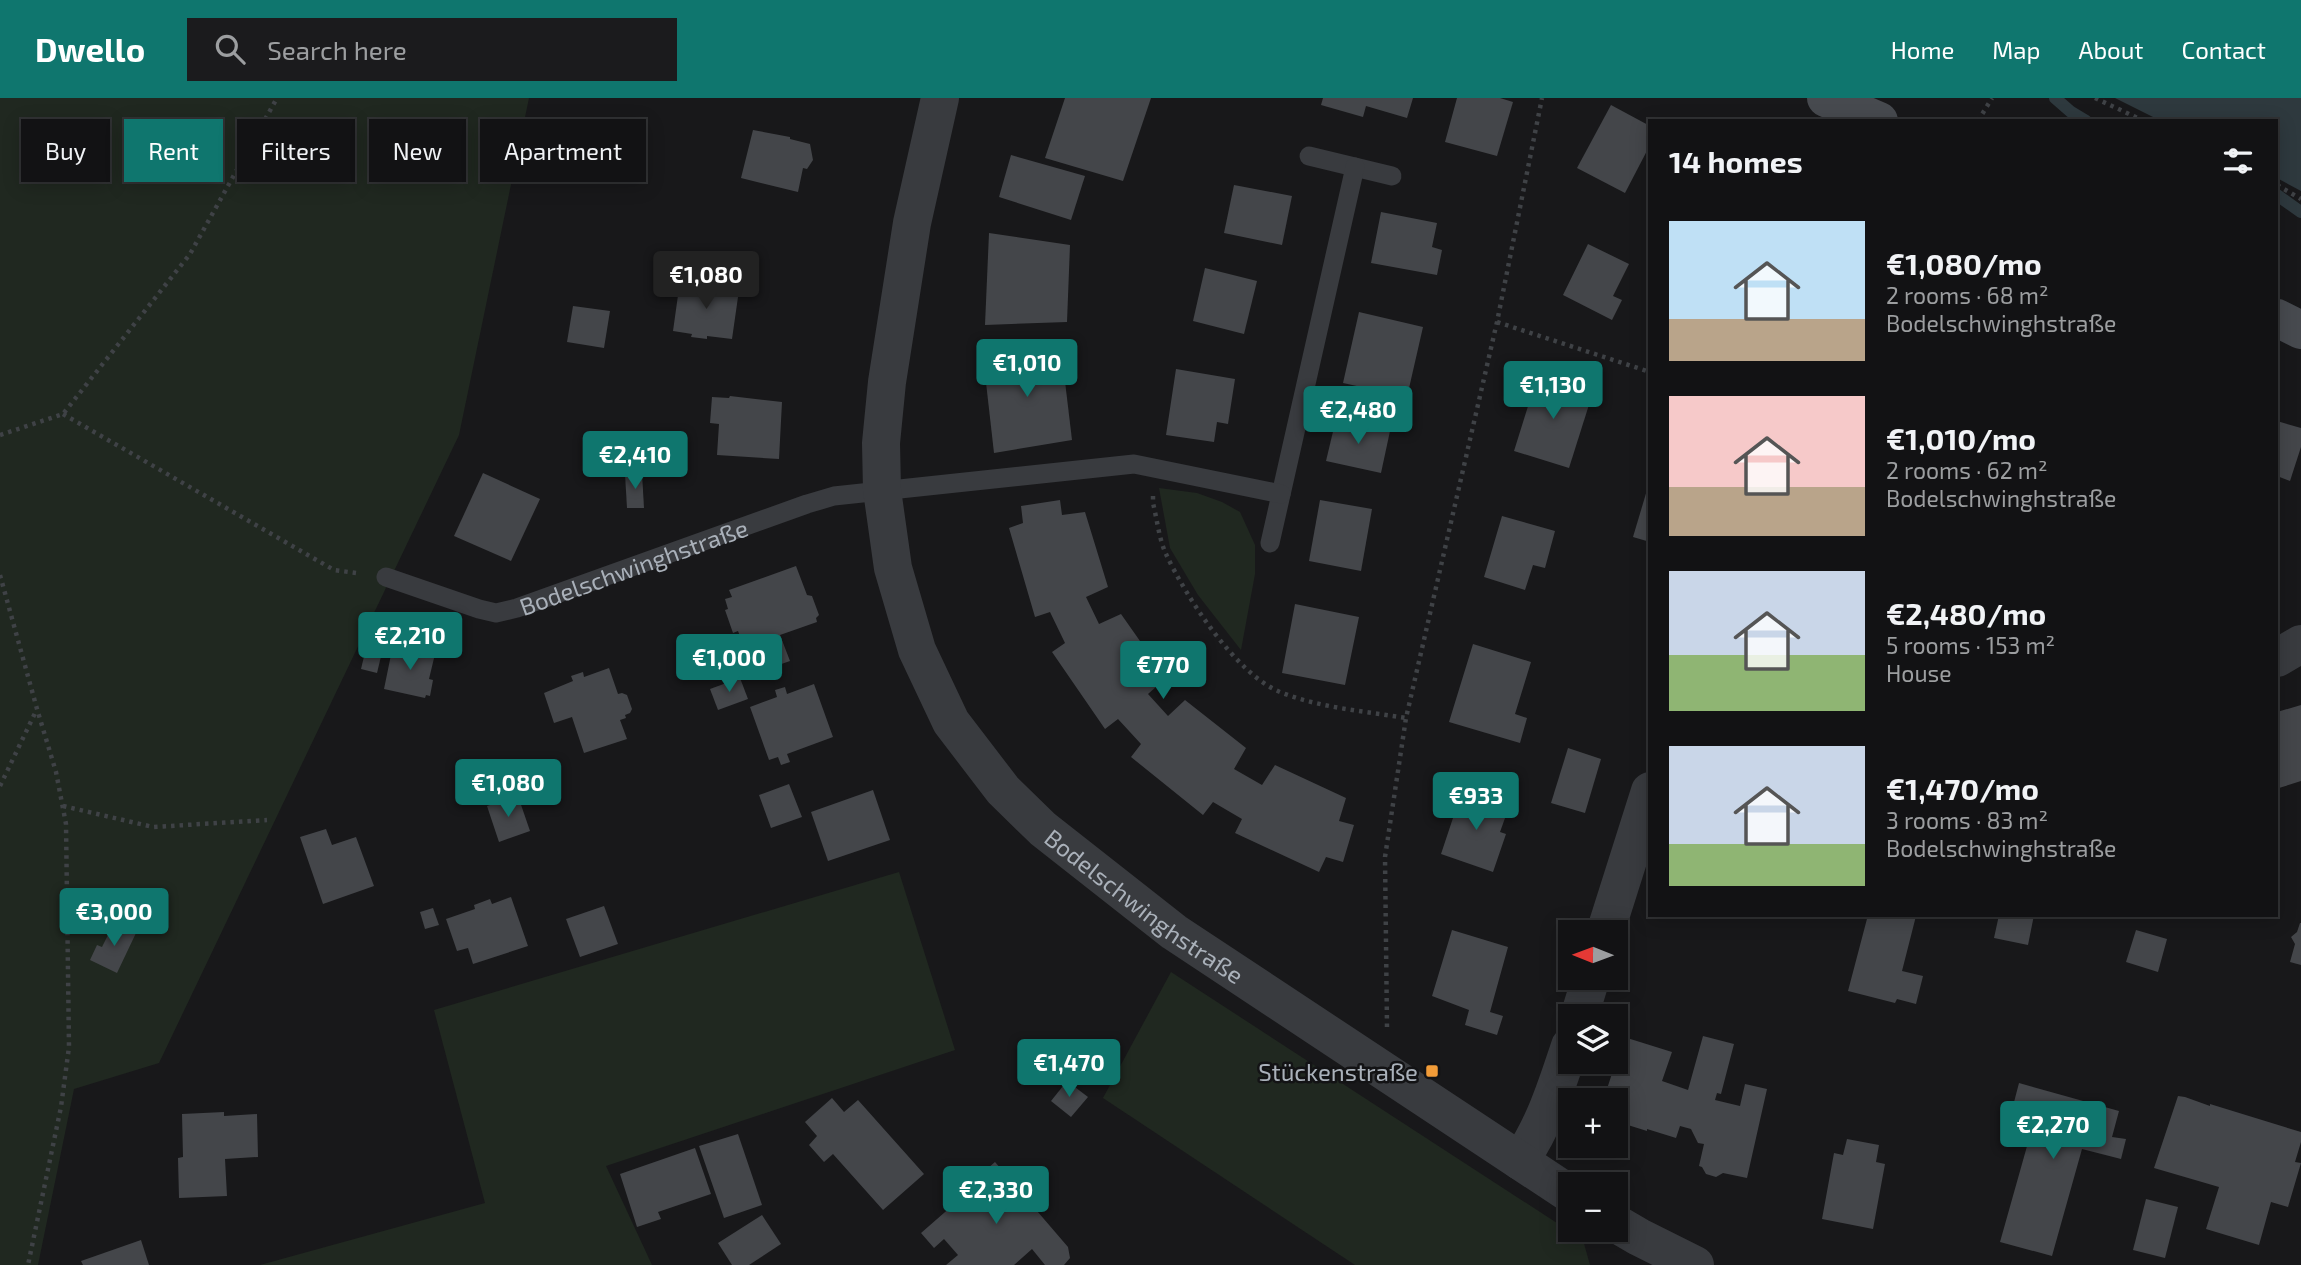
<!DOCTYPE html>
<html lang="en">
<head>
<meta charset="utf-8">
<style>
	body { margin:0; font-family:"Exo 2",sans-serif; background:#1b1b1d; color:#f1f3f6; height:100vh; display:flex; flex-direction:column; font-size:26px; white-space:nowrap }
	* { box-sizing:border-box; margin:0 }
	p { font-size:23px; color:#9c9ea0 }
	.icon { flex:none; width:38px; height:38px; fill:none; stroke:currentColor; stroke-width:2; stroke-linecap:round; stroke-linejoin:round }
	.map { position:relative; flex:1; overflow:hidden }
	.drawer { position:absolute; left:1648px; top:21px; width:630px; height:798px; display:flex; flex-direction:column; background:#121214; border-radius:0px; box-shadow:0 4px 18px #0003,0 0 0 2px #313234 }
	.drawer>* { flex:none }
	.top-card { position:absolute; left:21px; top:21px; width:665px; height:63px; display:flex; gap:14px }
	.needle { width:46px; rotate:271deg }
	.buttons { position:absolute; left:1558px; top:822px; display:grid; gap:14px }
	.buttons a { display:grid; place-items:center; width:70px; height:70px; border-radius:0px; background:#121214; box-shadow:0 4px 18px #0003,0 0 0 2px #313234; font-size:35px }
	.price { position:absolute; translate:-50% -60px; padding:0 16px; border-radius:7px; background:#0f766e; color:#fff; font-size:23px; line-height:46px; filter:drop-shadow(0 2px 4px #0008) }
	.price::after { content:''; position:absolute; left:50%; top:42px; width:21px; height:16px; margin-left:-10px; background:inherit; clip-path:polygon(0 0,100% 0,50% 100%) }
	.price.selected { background:#222; color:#fff }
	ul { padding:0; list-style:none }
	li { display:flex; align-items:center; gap:21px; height:175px; padding:0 21px }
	li span { display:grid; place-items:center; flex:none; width:196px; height:140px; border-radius:0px; color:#555 }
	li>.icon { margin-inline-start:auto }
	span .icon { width:84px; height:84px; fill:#fffc; stroke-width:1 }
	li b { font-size:30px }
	h2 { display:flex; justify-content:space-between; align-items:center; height:84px; padding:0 21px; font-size:30px }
	.tag { padding:0 24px; border-radius:0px; background:#121214; box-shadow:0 4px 18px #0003,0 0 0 2px #313234; font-size:24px; line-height:63px }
	.tag.selected { background:#0f766e; color:#fff }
	header { display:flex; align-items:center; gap:42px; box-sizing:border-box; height:98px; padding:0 35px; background:#0f766e; color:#fff }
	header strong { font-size:33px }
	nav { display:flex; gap:38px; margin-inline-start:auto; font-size:24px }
	.search { width:490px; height:63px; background:#1b1b1d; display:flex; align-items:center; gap:18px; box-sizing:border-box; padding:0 24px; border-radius:0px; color:#9c9ea0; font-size:26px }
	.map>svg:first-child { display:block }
</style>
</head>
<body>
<header>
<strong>Dwello</strong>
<div class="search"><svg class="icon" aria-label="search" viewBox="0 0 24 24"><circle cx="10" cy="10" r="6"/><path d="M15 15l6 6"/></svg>Search here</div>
<nav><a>Home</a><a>Map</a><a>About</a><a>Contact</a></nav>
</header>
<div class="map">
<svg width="2301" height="1167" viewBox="0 0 2301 1167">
	<rect width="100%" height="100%" fill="#18181a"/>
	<g fill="#202820">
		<path d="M0,0h529l-70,337 -300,628 -85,26 -36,176h-38z"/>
		<path d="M1159,390l38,5 25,9 18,10 15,33v29l-14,76 -43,-55 -28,-47z"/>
		<path d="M899,774l56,178 -349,116 46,99h-392l225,-62 -51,-193z"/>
		<path d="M1171,874l412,268 7,25h-235l-252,-167z"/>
	</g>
	<path fill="#2e393e" d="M2115,0h186v93l-24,-13v-57h-116z"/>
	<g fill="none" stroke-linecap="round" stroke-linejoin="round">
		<g stroke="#2e393e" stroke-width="12">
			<path d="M2055,0l16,14 15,9"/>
			<path d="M2277,97l24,17"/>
		</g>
	</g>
	<g fill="#44464a">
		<path d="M1065,0h86l-28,83 -78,-23z"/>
		<path d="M1323,0h90l-6,20 -41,-12 -3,11 -42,-12z"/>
		<path d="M1457,0h43l13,4 -16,54 -52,-14z"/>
		<path d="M1611,7l39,21v19l-25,48 -48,-25z"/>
		<path d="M753,32l37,7v2l20,5 3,16 -6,9 -4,-1 -5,24 -57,-14z"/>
		<path d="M1011,57l74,21 -14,44 -72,-23z"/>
		<path d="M1234,87l58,11 -10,49 -58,-12z"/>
		<path d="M1381,114l56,11 -5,24 10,3 -5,25 -66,-12z"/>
		<path d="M989,135l81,12 -3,77 -82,3z"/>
		<path d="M1588,146l41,20 -16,32 9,4 -10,20 -49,-25z"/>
		<path d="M1205,170l52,13 -13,53 -51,-13z"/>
		<path d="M680,183l59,9 -7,49 -25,-3v3l-16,-2 1,-3 -19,-3z"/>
		<path d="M573,208l37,5 -6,37 -37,-6z"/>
		<path d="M1359,214l64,15 -16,70 -64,-14z"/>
		<path d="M1061,250l11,92 -78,13 -11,-97z"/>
		<path d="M1176,271l59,10 -7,45 -11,-2 -3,20 -48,-7z"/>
		<path d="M1538,276l55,18 -24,76 -55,-17z"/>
		<path d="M730,298l52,6 -3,57 -62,-4 2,-31 -9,-1 2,-26 17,1z"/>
		<path d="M1336,321l54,12 -9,42 -55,-12z"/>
		<path d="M2277,323l24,7v19l-11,34 -13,-5z"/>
		<path d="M483,375l57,26 -29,62 -57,-25z"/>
		<path d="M642,375l2,35h-17l-2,-34z"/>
		<path d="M1650,382v62l-17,-5z"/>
		<path d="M1060,402l2,15 23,-3 23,75 -22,10 13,27 22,-10 45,64 -18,16 20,22 17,-16 61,48 -12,21 28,16 13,-20 71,33 -7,23 15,4 -11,37 -17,-5 -7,15 -84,-39 7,-14 -29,-17 -10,13 -72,-58 10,-13 -23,-25 -13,10 -53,-77 13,-9 -15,-31 -15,5 -26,-89 14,-5 -2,-17z"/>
		<path d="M1320,402l52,9 -11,62 -52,-10z"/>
		<path d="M1502,418l53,15 -10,37 -12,-3 -8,25 -41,-13z"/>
		<path d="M796,468l11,29 5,1 7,19 -3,3 1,4 -37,13 10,26 -32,11 -12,-35 -5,2 -3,-8 -5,2 -8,-23 3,-1 -3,-10 7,-2 -3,-7z"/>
		<path d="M1295,506l64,13 -14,68 -63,-12z"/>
		<path d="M368,542l16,4 -7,29 -16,-4z"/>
		<path d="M1473,546l58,18 -16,52 12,4 -7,25 -71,-21z"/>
		<path d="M393,547l42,9 -6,25 4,1 -3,16 -4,-1 -1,3 -41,-9z"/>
		<path d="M609,570l9,26 4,-1 5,2 5,14 -2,4 -5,2 1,3 -6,2 7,19 -43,14 -12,-36 -18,6 -10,-30 29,-12 -2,-5 12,-4 1,5z"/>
		<path d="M740,580l8,21 -30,11 -8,-21z"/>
		<path d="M814,586l19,53 -46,17 3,8 -9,3 -3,-8 -9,3 -19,-53 27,-10 -2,-7 10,-3 2,7z"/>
		<path d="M2301,607v76l-22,7 -2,-7v-69z"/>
		<path d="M1568,650l33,11 -16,54 -34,-10z"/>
		<path d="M789,686l13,33 -31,11 -12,-33z"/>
		<path d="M873,692l17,50 -62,21 -17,-49z"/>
		<path d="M1462,693l47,16 -9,25 6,2 -13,38 -52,-18z"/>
		<path d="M518,698l12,35 -31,11 -12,-36z"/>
		<path d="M326,731l6,16 24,-8 18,49 -51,18 -23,-67z"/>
		<path d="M511,799l17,49 -55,18 -5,-16 -11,3 -11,-32 29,-10 -1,-4 16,-6 2,5z"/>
		<path d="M604,808l14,38 -38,13 -14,-38z"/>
		<path d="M433,810l6,17 -14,4 -5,-17z"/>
		<path d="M1868,817l48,1 -14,55 21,5 -7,28 -19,-5 -2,4 -47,-12z"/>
		<path d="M1999,817h35l-6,30 -34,-7z"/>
		<path d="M114,825l22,10 -19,40 -27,-13 7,-15 5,2z"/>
		<path d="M2300,825h1v42l-11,-3 5,-18 -4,-7 6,-5z"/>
		<path d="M1452,832l56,17 -18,65 13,4 -6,19 -32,-10 4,-15 -37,-14z"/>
		<path d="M2136,832l31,9 -9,33 -32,-10z"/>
		<path d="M1703,938l31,8 -13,50 -4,-1 -2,7 25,6 5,-22 22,5 -20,89 -24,-5 -7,4 -10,-3 -4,-7 -3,-1 5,-22 -6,-1 -7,-14 -11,-3 -4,12 -29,-9v2l-32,-10v-20h-12l21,-64 48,15 -10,29 26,9z"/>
		<path d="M1067,983l21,16 -17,20 -20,-16z"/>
		<path d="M2019,985l100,28 -7,26 14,2 -5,20 -39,-10 -30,107 -52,-14 31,-110 -23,-7z"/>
		<path d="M2178,998l7,1 25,9v-2l91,28v10l-6,20 6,1 -13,44 -17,-5 -12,43 -53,-16 13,-42 -65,-19z"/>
		<path d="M832,1000l12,14 14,-12 66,74 -41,36 -50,-56 -9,8 -15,-17 8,-9 -12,-14z"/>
		<path d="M224,1014v4l33,-2 1,43 -33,2 2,37 -48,2 -1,-40 5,-1 -1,-43z"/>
		<path d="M738,1036l24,71 -38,13 -25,-72z"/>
		<path d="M1847,1041l32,6 -3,17 9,2 -12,65 -51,-10 12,-66 9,2z"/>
		<path d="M695,1050l16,46 -53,18 3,7 -24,8 -17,-53z"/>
		<path d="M995,1064l73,85 2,11 -6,7h-19l-13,-16 -18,16h-68l12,-10 -14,-16 -10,9 -13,-15 55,-48 -3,-4z"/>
		<path d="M2146,1101l32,8 -13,51 -32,-8z"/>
		<path d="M762,1117l19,29 -32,21h-17l-14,-22z"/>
		<path d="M141,1142l8,25h-66l-2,-4z"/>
	</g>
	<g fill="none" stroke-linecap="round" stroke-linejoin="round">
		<g stroke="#3f4246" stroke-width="4.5" stroke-dasharray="3.5 5" stroke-linecap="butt">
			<path d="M2095,0l49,23"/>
			<path d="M1978,23l14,-23"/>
			<path d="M2277,87l24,14"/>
			<path d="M1497,224l153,50"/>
			<path d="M63,316l271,156 22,3"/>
			<path d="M0,337l63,-21 127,-160 87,-156"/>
			<path d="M1153,398v7c4,16 6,36 13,51 20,43 70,120 114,138 40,16 84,19 126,26"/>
			<path d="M0,477l37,134 19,63 10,52 3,223 -8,60 -33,158"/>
			<path d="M0,688l36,-75"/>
			<path d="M63,708l90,21 114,-7"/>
			<path d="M1387,929l-2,-170 21,-139 91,-396 45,-224"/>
		</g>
		<g stroke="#393b3f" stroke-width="19">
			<path d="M1309,58l83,20"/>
			<path d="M1270,445l85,-376"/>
			<path id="s1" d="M386,479l93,32 17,4 21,-5 290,-104 27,-8 300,-32 147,30"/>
		</g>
		<g stroke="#393b3f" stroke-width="38">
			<path d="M2277,560l24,-14"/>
			<path d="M1605,835l45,-142"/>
			<path d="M1579,919l12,-39"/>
			<path d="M1520,1063c25,-37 36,-73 50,-115"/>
		</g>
		<g stroke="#393b3f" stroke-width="38">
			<path id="s2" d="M940,0l-28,125 -25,159 -6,61 1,47 11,78 24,82 34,72 52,68 40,39 131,103 396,262"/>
			<path d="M1615,1125l24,14 56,28"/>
		</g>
		<g stroke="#474a4f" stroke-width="38">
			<path d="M1826,0l53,23"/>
			<path d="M2277,220l24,12"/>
		</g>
	</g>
	<rect fill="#f19b38" stroke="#131315" stroke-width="2.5" x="1425" y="966" width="14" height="14" rx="3.5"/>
	<g text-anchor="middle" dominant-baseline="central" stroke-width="5" stroke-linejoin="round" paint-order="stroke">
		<g font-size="24" fill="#aab1ba" stroke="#131315">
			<text stroke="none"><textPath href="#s1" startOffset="261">Bodelschwinghstraße</textPath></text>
			<text stroke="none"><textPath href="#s2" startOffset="910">Bodelschwinghstraße</textPath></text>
		</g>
		<g font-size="24" fill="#aab1ba" stroke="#131315" text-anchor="end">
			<text x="1418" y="973">Stückenstraße</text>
		</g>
	</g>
</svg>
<div class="buttons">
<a><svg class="needle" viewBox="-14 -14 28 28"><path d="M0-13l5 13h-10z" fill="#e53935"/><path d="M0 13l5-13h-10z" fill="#9c9ea0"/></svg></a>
<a><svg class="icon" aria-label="layers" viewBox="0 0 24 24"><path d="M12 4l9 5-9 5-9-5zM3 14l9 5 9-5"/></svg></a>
<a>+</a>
<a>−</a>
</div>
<b class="price selected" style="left:706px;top:213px">€1,080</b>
<b class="price" style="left:1027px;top:301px">€1,010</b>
<b class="price" style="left:1553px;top:323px">€1,130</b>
<b class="price" style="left:1358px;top:348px">€2,480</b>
<b class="price" style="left:635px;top:393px">€2,410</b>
<b class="price" style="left:410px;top:574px">€2,210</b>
<b class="price" style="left:729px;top:596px">€1,000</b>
<b class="price" style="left:1163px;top:603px">€770</b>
<b class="price" style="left:508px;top:721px">€1,080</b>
<b class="price" style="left:1476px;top:734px">€933</b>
<b class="price" style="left:114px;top:850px">€3,000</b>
<b class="price" style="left:1069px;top:1001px">€1,470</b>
<b class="price" style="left:2053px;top:1063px">€2,270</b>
<b class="price" style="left:996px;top:1128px">€2,330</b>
<div class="top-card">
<a class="tag">Buy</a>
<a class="tag selected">Rent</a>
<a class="tag">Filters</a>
<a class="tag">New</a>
<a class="tag">Apartment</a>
</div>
<section class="drawer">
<h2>14 homes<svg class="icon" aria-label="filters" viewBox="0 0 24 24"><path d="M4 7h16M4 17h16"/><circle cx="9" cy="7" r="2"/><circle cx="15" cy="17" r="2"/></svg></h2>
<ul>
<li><span style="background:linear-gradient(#bfe0f5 70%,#b9a48a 0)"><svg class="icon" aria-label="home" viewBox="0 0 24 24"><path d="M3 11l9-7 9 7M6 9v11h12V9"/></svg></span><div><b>€1,080/mo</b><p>2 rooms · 68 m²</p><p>Bodelschwinghstraße</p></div></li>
<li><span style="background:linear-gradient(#f6c9c9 65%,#b9a48a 0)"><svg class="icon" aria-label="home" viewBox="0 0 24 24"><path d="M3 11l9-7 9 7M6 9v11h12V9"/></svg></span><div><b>€1,010/mo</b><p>2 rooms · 62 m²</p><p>Bodelschwinghstraße</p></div></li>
<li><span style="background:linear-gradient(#c9d6e8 60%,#8fb573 0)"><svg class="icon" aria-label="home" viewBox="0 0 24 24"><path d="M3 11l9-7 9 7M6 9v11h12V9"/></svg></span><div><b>€2,480/mo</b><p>5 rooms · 153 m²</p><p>House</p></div></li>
<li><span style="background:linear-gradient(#c9d6e8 70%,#8fb573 0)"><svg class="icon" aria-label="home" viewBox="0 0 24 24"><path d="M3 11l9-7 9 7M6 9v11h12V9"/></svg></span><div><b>€1,470/mo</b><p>3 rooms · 83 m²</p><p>Bodelschwinghstraße</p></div></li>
</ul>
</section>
</div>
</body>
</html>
